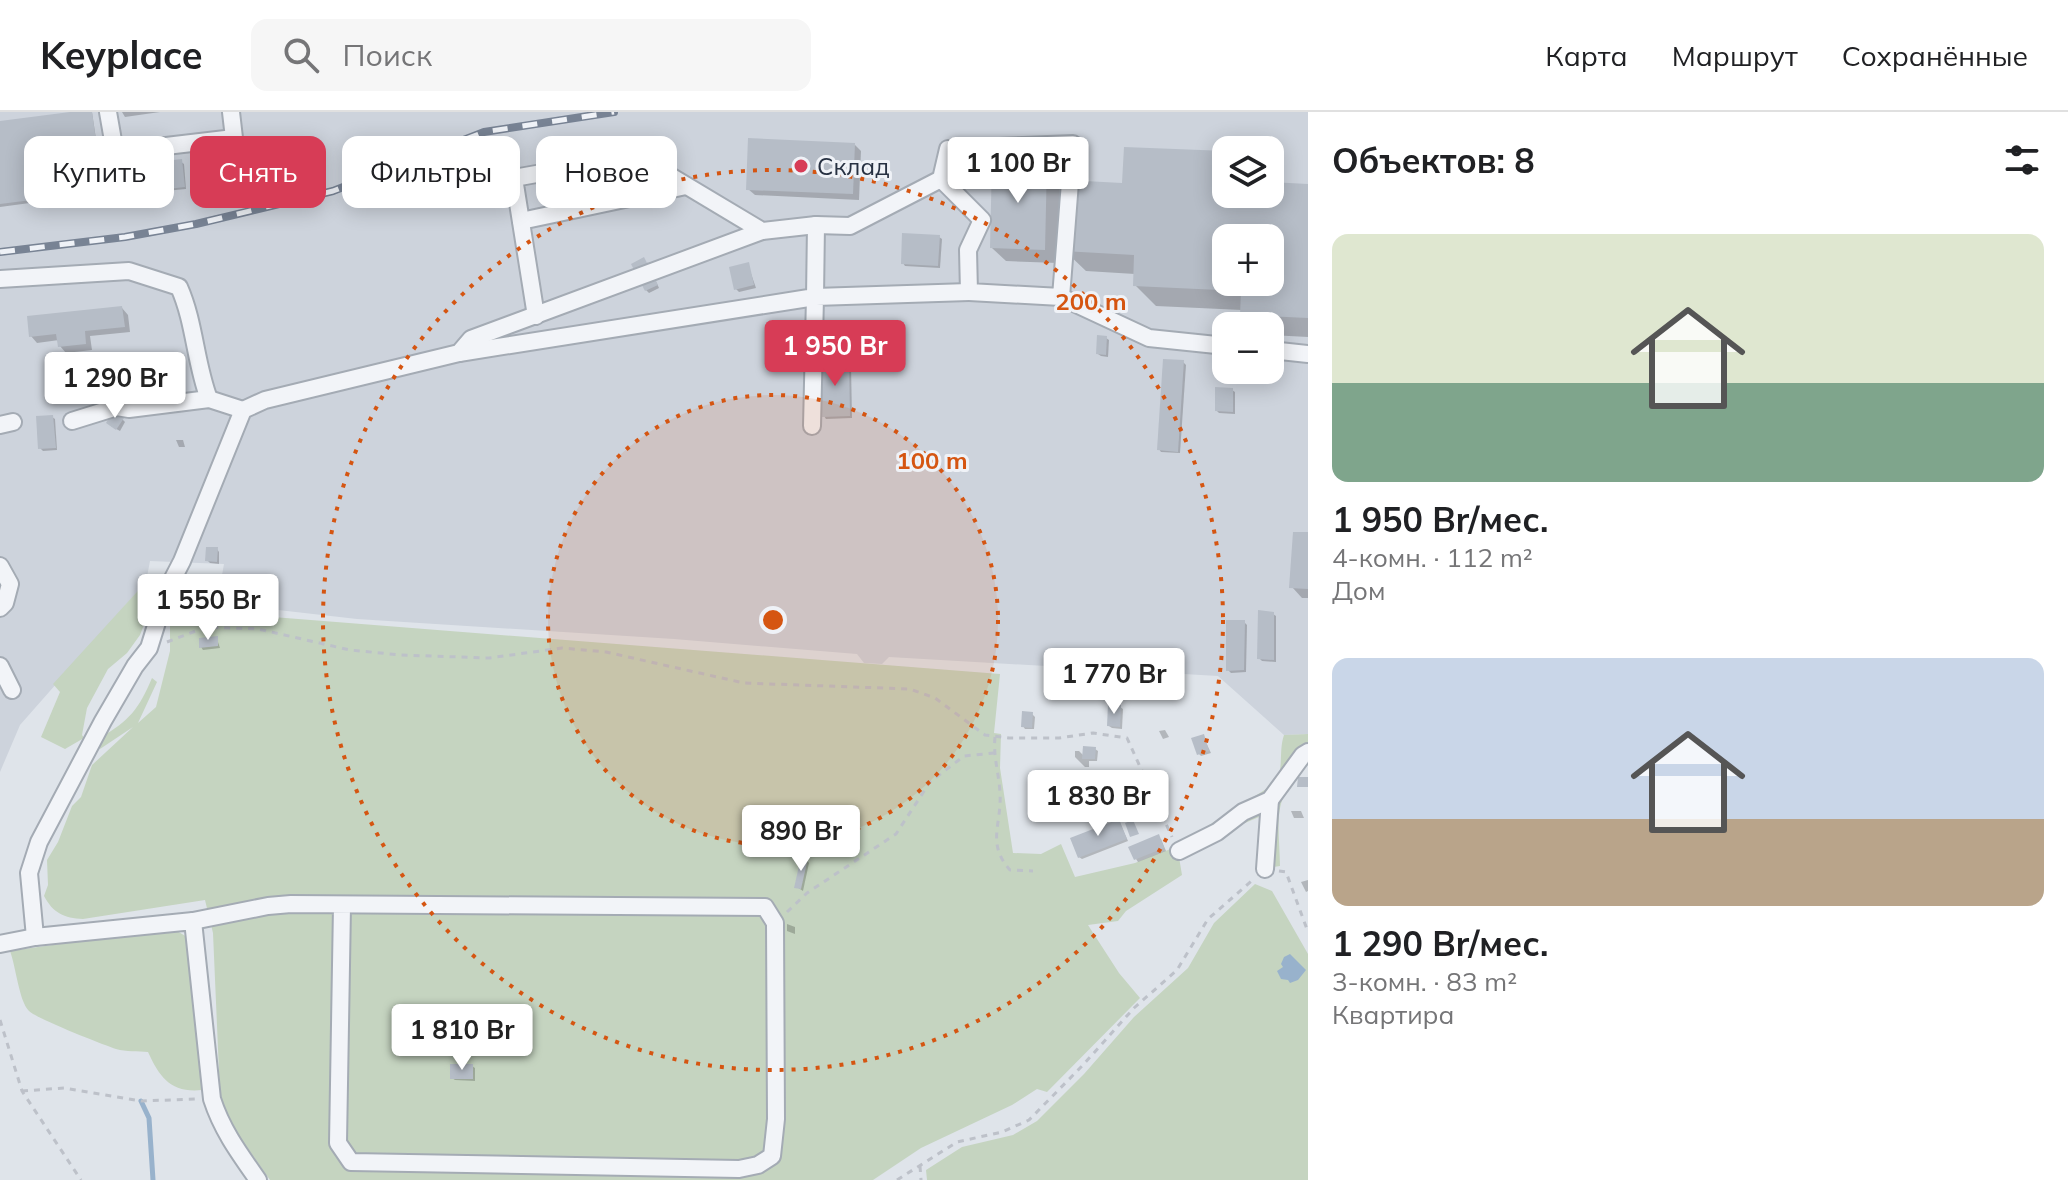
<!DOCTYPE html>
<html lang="ru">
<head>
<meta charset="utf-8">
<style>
	body { margin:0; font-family:Mulish,sans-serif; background:#f6f6f6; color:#202124; height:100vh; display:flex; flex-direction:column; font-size:30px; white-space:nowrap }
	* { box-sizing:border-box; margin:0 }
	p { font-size:26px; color:#757577 }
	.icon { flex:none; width:44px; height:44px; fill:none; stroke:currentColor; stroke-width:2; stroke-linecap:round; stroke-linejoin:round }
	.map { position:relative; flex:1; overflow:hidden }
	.side { display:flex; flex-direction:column; background:#fff; width:760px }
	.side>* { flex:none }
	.banner { position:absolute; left:24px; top:24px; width:760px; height:72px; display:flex; gap:16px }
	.buttons { position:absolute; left:1212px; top:24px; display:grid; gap:16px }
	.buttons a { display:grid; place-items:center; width:72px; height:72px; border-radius:16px; background:#fff; box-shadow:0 4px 20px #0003; font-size:40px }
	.price { position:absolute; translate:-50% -68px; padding:0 18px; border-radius:8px; background:#fff; color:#222; font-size:26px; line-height:52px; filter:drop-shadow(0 2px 4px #0008) }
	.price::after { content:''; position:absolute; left:50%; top:48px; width:24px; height:18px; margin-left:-12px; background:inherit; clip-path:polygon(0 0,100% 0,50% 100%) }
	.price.on { background:#d73c56; color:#fff }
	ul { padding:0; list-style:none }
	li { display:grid; align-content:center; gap:16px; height:424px; padding:0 24px }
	li span { display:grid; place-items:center; height:248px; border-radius:16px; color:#555 }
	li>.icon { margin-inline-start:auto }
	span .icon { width:144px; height:144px; fill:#fffc; stroke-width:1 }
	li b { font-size:34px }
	h2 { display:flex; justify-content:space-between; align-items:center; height:96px; padding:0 24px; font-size:34px }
	.tag { padding:0 28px; border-radius:16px; background:#fff; box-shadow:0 4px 20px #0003; font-size:28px; line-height:72px }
	.tag.on { background:#d73c56; color:#fff }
	header { display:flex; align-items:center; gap:48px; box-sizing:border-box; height:112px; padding:0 40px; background:#fff; border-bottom:2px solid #e0e0e0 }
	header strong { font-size:38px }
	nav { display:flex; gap:44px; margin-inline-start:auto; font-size:28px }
	.search { width:560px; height:72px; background:#f6f6f6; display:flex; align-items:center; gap:20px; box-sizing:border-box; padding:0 28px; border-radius:16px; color:#757577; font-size:30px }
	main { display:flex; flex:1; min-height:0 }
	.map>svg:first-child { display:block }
</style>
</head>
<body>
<header>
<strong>Keyplace</strong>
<div class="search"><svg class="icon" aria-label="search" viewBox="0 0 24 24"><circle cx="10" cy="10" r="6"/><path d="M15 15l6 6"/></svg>Поиск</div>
<nav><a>Карта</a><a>Маршрут</a><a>Сохранённые</a></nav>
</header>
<main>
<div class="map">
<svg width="1308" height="1068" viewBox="0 0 1308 1068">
	<rect width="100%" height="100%" fill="#dfe4ea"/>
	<path fill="#cdd3dc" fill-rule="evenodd" d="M0,0h1308v622l-24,1 -66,-59 -329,-19 -7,7 -18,-1 -7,-9 -183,-15 -317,-20 -140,-16 7,-39 -74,-3 -4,21 -126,143 -20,47zM1226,38h44v44h-44zM1226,126h44v44h-44zM1226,214h44v44h-44z"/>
	<g fill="#c5d4c0">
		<path d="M146,470l7,19 -13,34 -13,18 -19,16 -21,39 -5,27 2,3 -19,11 -24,-12 19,-45 -7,-8z"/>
		<path d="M170,497l830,65 -6,59 7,1 -1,34 13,85 28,1 20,-10 14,33 60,-14 38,-15 101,-64c11,-15 4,-31 10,-49l24,-1v30c-37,33 -29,56 -28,102l-21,3v-52l-47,20 -33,20 3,18 -56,36 -8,10 -30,4 31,48 21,25 -93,94 -10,-3 -25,16 -91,43 -48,32h-603l-47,-67 -3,-18 -7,-162 -8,-33 -122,19c-19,-1 -30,-6 -39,-23l4,-11 -1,-25 11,-18 14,-36 9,-9 11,-32 41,-38 -33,22 1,-12c28,-16 38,-28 51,-59l5,4 -19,41 18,-16 14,-56z"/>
		<path d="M1255,772l17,7 36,63v226h-381l-1,-10 36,-23 51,-12 24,-14 47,-47 50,-57 54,-49 26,-45z"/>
		<path d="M172,816l15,9 15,153c-31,3 -42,-12 -54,-38 -10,-1 -22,0 -32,-3 -12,-4 -81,-31 -87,-38 -10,-10 -13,-44 -19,-60z"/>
	</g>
	<path fill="#98b2cc" d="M1290,842l16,16 -8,10 -8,3 -2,-3 -7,-1 -4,-8 6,-4 -2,-3 3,-7z"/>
	<g fill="#0003" fill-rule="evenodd">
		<path d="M92,0l12,81 -104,14v-84z"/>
		<path d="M122,0h38l-35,5z"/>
		<path d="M855,33l6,6 -2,49 -104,-5 -7,-6z"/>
		<path d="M1226,41v41h44v-30l12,12v9l26,1v151l-38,-2v-9h-16l-12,-12v-4l-86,-4 -21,-21v-11l-49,-3 -21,-20 59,-66zM1226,126h44v44h-44z"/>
		<path d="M181,50l3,2 2,25 -32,3 -2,-2z"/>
		<path d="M1046,52l14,14 -2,85 -52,-2 -14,-13z"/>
		<path d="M939,125l3,2 -2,29 -35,-2 -2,-3z"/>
		<path d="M647,150l12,26 -10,5 -3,-3z"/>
		<path d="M748,153l8,23 -17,4 -3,-3z"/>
		<path d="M122,196l6,7 2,17 -40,4 2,14 -26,3 -6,-7 -1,-6 -22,3 -6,-7z"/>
		<path d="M1106,226l3,2 -1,17 -7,-1 -3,-2z"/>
		<path d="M848,250l3,3 1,53 -26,1 -2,-3z"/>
		<path d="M1183,250l3,3 -6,88 -19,-1 -2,-3z"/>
		<path d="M1232,278l3,2v22l-16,-1 -2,-2z"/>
		<path d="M52,305l3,2 2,31 -14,1 -3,-3z"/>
		<path d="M122,307l3,3 -5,9 -9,-5z"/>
		<path d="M176,328h7l2,7h-6z"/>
		<path d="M1308,422v64h-6l-10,-11z"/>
		<path d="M217,437l2,3v12l-9,-1 -3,-3z"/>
		<path d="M1273,502l3,2v46l-14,-1 -3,-3z"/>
		<path d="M1244,510l3,3 -1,47 -15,1 -3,-3z"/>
		<path d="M217,527l3,9 -17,2 -2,-3z"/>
		<path d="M1120,595l3,2 -1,20 -10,-1 -3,-2z"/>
		<path d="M1032,602l3,3 -1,12h-9l-2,-3z"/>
		<path d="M1165,618l4,7 -6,2 -4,-8z"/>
		<path d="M1203,624l8,17 -10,3 -2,-2z"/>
		<path d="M1095,637l3,2 -1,10h-8v6h-4l-10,-10v-6h4l6,6z"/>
		<path d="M1132,663l13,29 -6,2 5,13 -4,1 -2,-3 -8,3 2,2 -4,-4z"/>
		<path d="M1070,675l6,12 -18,8 -3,-3z"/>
		<path d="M1291,699h10l3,7h-10z"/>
		<path d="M1119,709l9,20 -46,18 -3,-2z"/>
		<path d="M1161,727l5,12 -28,11 -2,-3z"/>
		<path d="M807,748l2,3 -6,28 -6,-4z"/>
		<path d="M1308,768v11l-2,1 -5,-10z"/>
		<path d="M787,812l8,3v7l-8,-3z"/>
		<path d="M472,954l3,2v13l-20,-1 -3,-2z"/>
	</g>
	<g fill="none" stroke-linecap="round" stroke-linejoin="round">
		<path stroke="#98b2cc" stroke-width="5" d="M141,989l8,17 4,62"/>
	</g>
	<g fill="#b6bdc7" fill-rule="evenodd">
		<path d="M70,0h22l11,79 -103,13v-83z"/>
		<path d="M748,26l107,5 -2,51 -107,-4z"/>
		<path d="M1124,35l102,4v43h44v-12l38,2v134l-68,-3 1,-24 -108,-5 1,-31 -71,-4 3,-71 56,3zM1226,126h44v44h-44z"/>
		<path d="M182,47l3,28 -35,4 -3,-28z"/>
		<path d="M992,48l55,2 -2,88 -55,-2z"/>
		<path d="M902,121l38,2 -2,31 -37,-2z"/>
		<path d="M644,145l14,28 -13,6 -14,-27z"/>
		<path d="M749,150l5,23 -20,5 -5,-23z"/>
		<path d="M122,194l3,21 -40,4 1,13 -28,3 -2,-13 -27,3 -2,-21z"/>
		<path d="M1097,223l10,1 -1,19 -10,-1z"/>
		<path d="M1163,247l21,1 -6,92 -21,-2z"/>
		<path d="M849,248l1,56 -28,1 -2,-56z"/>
		<path d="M1215,275l18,1v24l-18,-1z"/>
		<path d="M113,299l11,7 -8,12 -10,-7z"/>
		<path d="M53,303l3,33 -18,1 -2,-33z"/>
		<path d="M1293,420h15v57l-19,-1z"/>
		<path d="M206,435h12l-1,15 -12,-1z"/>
		<path d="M1258,498l16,2v48l-17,-1z"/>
		<path d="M1226,508h19l-1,50 -18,1z"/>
		<path d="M218,524v10l-19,2v-10z"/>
		<path d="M1108,592l13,1 -1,22 -13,-1z"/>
		<path d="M1022,599l11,1 -1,16 -11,-1z"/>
		<path d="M1204,622l5,17 -12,4 -6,-17z"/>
		<path d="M1083,634l13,1 -1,12h-13z"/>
		<path d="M1132,660l12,29 -6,3 5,12 -7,3 -1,-4 -9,4 -13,-39z"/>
		<path d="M1298,665h10v10h-11z"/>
		<path d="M1068,670l6,14 -20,10 -7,-15z"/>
		<path d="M1119,707l8,20 -49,19 -8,-20z"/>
		<path d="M1133,708l6,14 -9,3 -5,-14z"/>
		<path d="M1159,722l5,14 -30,12 -6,-13z"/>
		<path d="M801,745l7,1 -7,31 -7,-1z"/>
		<rect x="450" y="952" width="23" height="15"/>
	</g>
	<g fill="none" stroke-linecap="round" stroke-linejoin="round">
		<g stroke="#a4abb4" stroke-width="20">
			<g id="minor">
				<path d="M108,0l7,40 119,-14 -3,-26"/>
				<path d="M521,109l165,-35"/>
				<path d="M0,167l129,-8 50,16c16,36 16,75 30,112"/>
				<path d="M1061,185l88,41 77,8"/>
				<path d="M536,204l-22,-138 123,-22 125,75"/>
				<path d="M1270,238l38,4"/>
				<path d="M459,241l356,-56 1,-72"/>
				<path d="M72,309l45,-14 12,2 80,-10 34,11"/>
				<path d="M0,313l13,-3"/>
				<path d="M812,314l3,-129 154,-5"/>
				<path d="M0,454l10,18 -5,19 -5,5"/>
				<path d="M0,554l12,24"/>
				<path d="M1179,739l38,-19 26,-20 27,-12 33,-45 5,-3"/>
				<path d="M1265,757l5,-69"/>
				<path d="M193,809l75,-15 23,-2 474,3 10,16 1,196 -4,37 -14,9 -19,4 -388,-7 -13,-19 4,-237"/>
				<path d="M35,825l-6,-64 10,-31 64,-121 32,-55 14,-18 18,-58 15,-29 61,-151 22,-10 194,-47 12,-14 291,-108 54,-6 34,1 91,-47 7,-30 125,-5 -12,153 -92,-5 -1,-42 14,-30 -41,-41"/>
				<path d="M0,832l35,-7 158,-16 19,178c10,31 27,54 46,81"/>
			</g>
		</g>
		<g stroke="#bdc1c9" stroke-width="3" stroke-dasharray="6 6" stroke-linecap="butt">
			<path d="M167,530l39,-15 52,2 92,21 51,5 88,3 73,-10 44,4 138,31 166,6 25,9 50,37 24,3h50l34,-5 34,5 45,99"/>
			<path d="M995,625c-2,20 4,36 5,56 2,31 -14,50 10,77l23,1"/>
			<path d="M1279,759l7,1 22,60"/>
			<path d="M787,800l20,-19 89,-59 34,-52 34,-26 30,-3"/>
			<path d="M0,908l22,71 59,89"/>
			<path d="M22,979l42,-3 77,13 56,-2"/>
			<path d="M920,1054l1,14"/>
			<path d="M897,1068l60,-38 45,-10 27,-12 54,-55 51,-57 43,-38 31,-51 47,-41"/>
		</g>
		<use href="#minor" stroke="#f2f4f8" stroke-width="16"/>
		<g stroke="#788394" stroke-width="8">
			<path id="rail" d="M0,140l125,-15 71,-13 137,-33 151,-59 130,-20"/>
		</g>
		<use href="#rail" stroke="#eff2f7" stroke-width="5" stroke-dasharray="15" stroke-linecap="butt"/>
	</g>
	<circle cx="773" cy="508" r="225" fill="#d55511" fill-opacity=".12"/>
	<g fill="none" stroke="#d55511" stroke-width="4" stroke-dasharray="4 8">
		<circle cx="773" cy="508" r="225"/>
		<circle cx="773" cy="508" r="450"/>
	</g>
	<circle fill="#d73c56" stroke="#eff2f7" stroke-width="3" cx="801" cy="54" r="8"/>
	<g text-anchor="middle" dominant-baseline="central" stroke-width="6" stroke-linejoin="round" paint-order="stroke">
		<g font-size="24" fill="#273142" stroke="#eff2f7" text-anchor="start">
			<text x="817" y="54">Склад</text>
		</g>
	</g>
	<circle cx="773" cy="508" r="12" fill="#d55511" stroke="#eff2f7" stroke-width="4"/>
	<g font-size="24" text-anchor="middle" font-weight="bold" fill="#d55511" stroke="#eff2f7" stroke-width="6" stroke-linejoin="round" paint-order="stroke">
		<text x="1091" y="198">200 m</text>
		<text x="932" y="357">100 m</text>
	</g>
</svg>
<div class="buttons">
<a><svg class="icon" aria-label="layers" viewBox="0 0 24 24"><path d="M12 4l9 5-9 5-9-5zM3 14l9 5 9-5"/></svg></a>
<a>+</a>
<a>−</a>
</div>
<b class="price" style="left:1018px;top:93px">1 100 Br</b>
<b class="price on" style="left:835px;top:276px">1 950 Br</b>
<b class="price" style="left:115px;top:308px">1 290 Br</b>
<b class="price" style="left:208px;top:530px">1 550 Br</b>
<b class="price" style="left:1114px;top:604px">1 770 Br</b>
<b class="price" style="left:1098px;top:726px">1 830 Br</b>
<b class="price" style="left:801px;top:761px">890 Br</b>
<b class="price" style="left:462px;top:960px">1 810 Br</b>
<div class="banner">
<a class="tag">Купить</a>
<a class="tag on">Снять</a>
<a class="tag">Фильтры</a>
<a class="tag">Новое</a>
</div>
</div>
<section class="side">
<h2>Объектов: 8<svg class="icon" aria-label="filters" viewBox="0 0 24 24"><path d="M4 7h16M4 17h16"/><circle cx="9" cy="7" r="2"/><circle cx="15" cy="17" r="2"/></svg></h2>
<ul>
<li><span style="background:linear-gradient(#dfe7d0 60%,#7fa58c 0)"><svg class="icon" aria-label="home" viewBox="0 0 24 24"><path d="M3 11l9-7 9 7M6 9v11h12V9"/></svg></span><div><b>1 950 Br/мес.</b><p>4-комн. · 112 m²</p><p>Дом</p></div></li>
<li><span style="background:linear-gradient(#c9d6e8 65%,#b9a48a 0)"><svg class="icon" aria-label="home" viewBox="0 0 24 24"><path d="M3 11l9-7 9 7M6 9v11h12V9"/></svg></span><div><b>1 290 Br/мес.</b><p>3-комн. · 83 m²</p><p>Квартира</p></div></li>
</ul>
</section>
</main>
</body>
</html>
